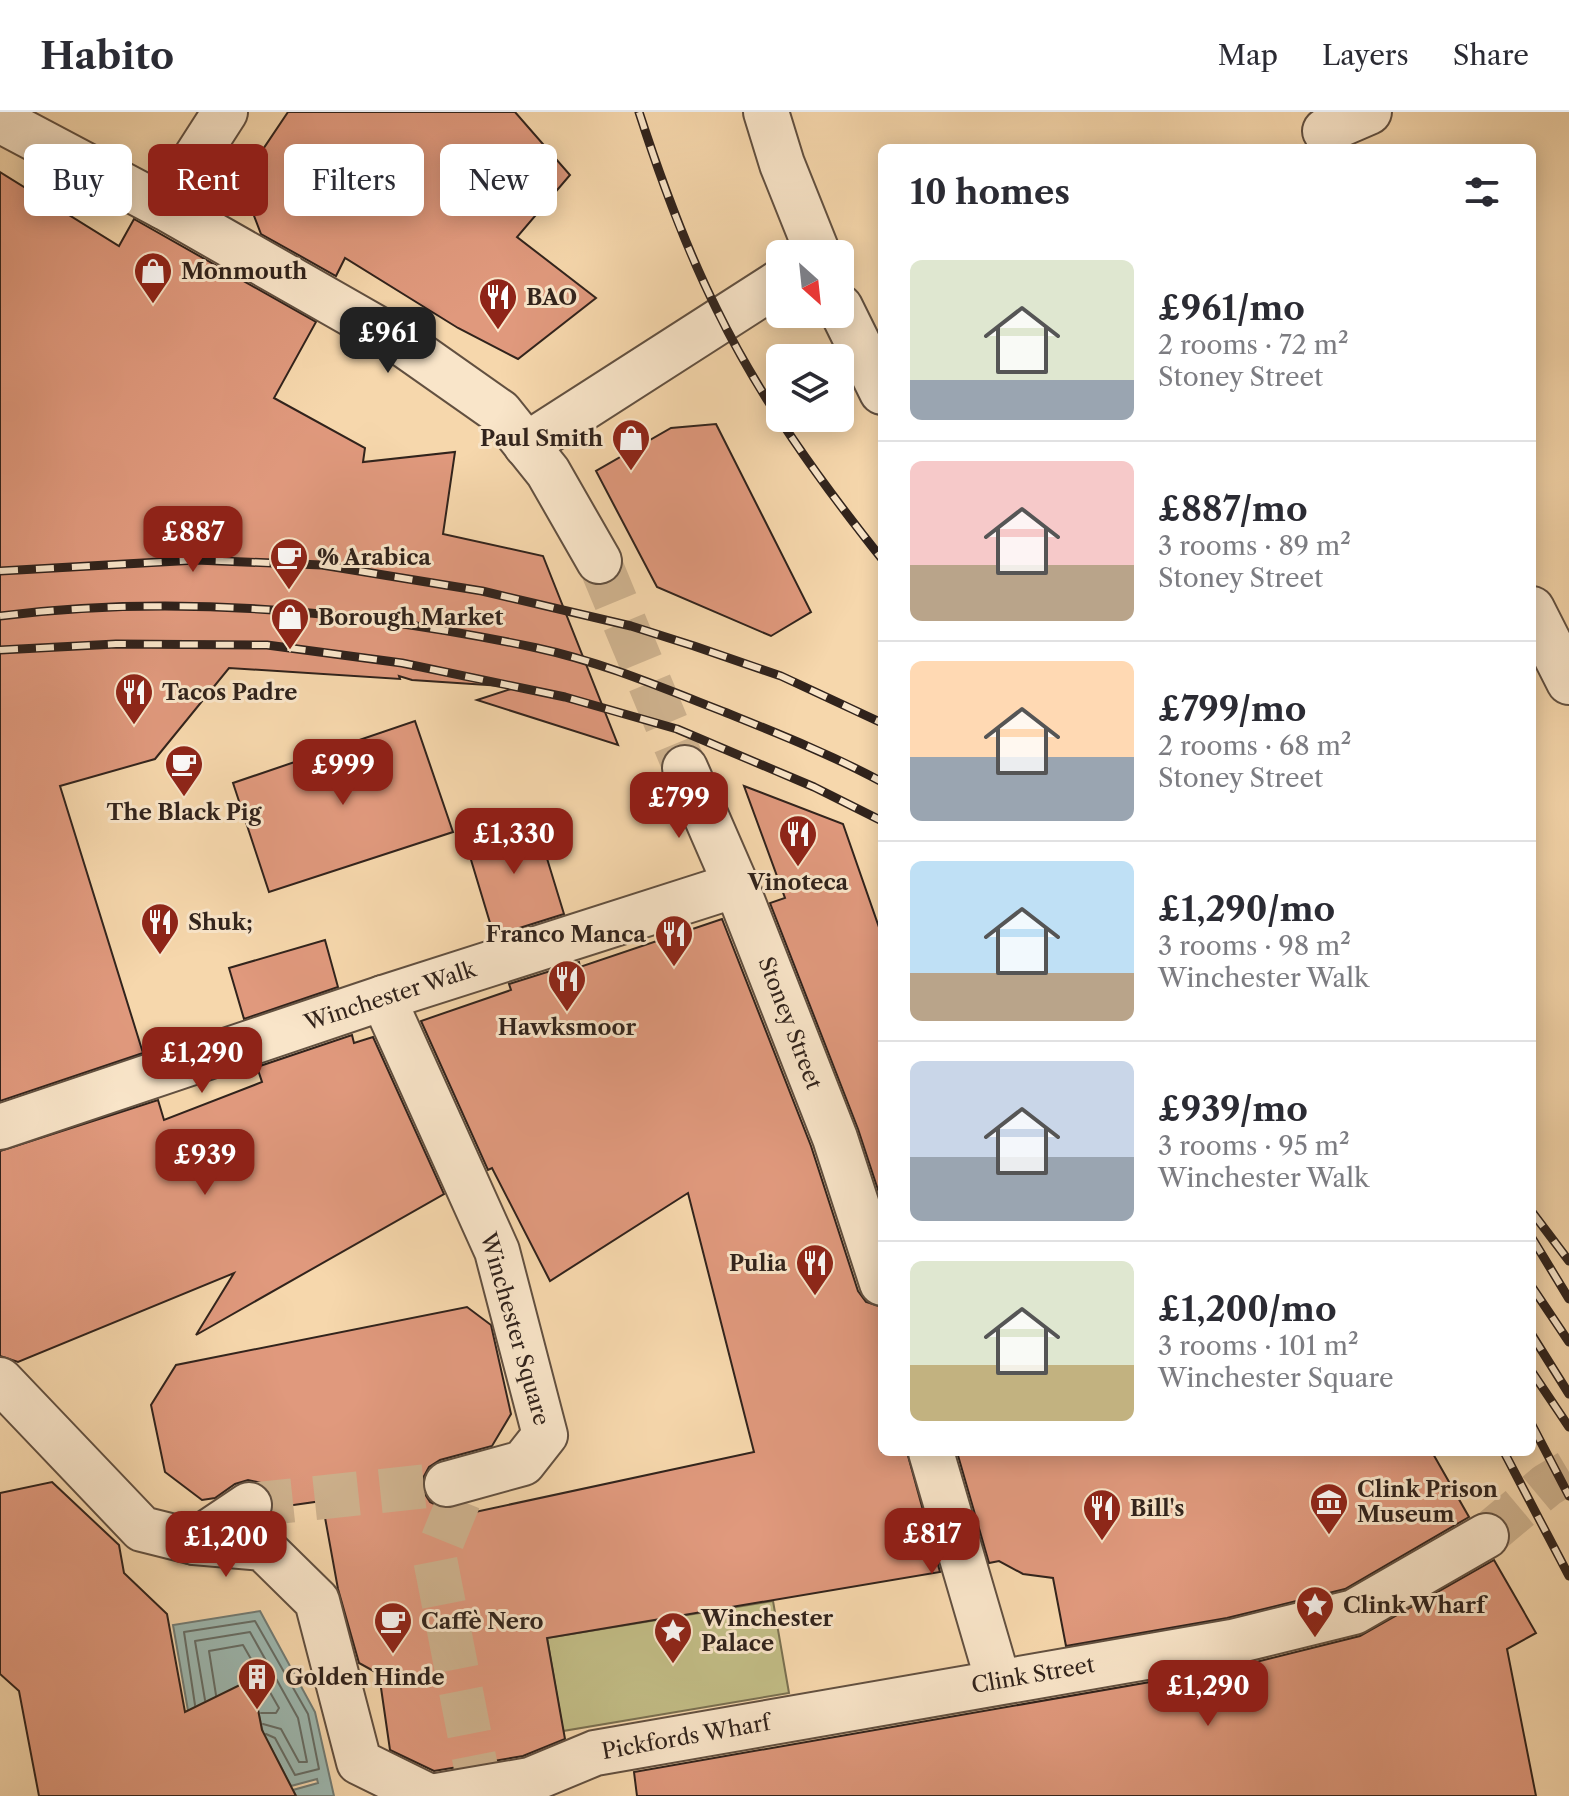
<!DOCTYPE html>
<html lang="en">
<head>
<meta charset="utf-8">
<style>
	body { margin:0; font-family:"Libre Caslon Text",serif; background:#f2f2f3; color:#2b2b33; height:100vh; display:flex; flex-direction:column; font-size:30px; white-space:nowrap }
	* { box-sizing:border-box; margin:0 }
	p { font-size:26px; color:#7c7c81 }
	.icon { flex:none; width:44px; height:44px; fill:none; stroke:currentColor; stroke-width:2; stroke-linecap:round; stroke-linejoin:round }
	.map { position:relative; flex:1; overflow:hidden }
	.drawer { position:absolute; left:878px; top:32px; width:658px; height:1312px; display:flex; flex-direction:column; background:#fff; border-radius:12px; box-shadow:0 4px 20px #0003 }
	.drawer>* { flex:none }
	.guide { position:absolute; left:24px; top:32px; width:734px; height:72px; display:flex; gap:16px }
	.needle { width:52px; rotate:153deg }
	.tools { position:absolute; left:766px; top:128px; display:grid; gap:16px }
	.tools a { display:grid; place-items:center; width:88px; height:88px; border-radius:12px; background:#fff; box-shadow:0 4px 20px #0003; font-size:40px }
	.price { position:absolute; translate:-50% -68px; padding:0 18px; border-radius:16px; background:#8f2418; color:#fff; font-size:26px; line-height:52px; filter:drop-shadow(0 2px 4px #0008) }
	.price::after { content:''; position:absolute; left:50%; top:48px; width:24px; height:18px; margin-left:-12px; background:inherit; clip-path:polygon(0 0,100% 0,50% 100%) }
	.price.selected { background:#222; color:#fff }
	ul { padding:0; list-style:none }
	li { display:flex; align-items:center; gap:24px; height:200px; padding:0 32px }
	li+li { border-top:2px solid #e1e1e2 }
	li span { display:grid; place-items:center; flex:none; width:224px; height:160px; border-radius:12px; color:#555 }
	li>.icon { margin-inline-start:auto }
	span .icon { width:96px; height:96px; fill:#fffc; stroke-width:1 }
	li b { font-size:34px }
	h2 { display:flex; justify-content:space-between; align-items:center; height:96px; padding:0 32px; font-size:34px }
	.pill { padding:0 28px; border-radius:12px; background:#fff; box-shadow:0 4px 20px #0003; font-size:28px; line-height:72px }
	.pill.selected { background:#8f2418; color:#fff }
	header { display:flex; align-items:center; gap:48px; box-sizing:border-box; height:112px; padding:0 40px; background:#fff; border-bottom:2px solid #e1e1e2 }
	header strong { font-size:38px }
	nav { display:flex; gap:44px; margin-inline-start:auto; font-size:28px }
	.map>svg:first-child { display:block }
</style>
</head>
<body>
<header>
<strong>Habito</strong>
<nav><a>Map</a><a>Layers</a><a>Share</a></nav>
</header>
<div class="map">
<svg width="1569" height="1684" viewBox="0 0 1569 1684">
	<rect width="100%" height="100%" fill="#f6d7ac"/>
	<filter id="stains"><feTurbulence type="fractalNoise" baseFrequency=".0025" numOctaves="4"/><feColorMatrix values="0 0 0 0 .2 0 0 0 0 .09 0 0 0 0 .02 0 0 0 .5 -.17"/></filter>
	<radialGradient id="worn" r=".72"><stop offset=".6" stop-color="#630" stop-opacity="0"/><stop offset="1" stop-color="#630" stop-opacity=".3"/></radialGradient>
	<path fill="#c2bd86" stroke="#7a7051" stroke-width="2" d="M773,1489l16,92 -226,38 -16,-93z"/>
	<path fill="#9db8b0" stroke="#727c75" stroke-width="2" d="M260,1499l55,101 19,84h-38l-3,-6 25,-7 -1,-4 -26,7 -23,-44h-3l-14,-63 12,64 -14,53h-46l-30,-171z"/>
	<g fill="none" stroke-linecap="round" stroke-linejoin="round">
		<g stroke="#676e66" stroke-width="2">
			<path d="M216,1583l-7,-44 34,-6 36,63 -3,5h-15"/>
			<path d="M205,1588l-10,-59 55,-9 48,86 9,44h-8l-18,-33 -18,-5"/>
			<path d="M195,1593l-11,-73 71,-11 53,93 11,55 -24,6 -20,-37 -9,-4"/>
		</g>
	</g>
	<g fill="#e0997d" stroke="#31231c" stroke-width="2">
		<path d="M288,0h227l55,63 -53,62 79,61 -78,61 -60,-31 -113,-70 -9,18 -75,-42 -20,-52z"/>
		<path d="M0,60l119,74 15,-27 182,103 -42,76 91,50 -2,14 92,-10 -12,82 100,22 75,189 -141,-45 40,-13 -105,-7 -13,-4 1,3 -171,-11 -74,91 -95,27 83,267 -143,48z"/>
		<path d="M716,312l95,188 -40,24 -114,-49 -61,-116 75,-43z"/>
		<path d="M415,609l38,111 -184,60 -36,-109z"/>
		<path d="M744,674l99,38 39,112v266l-24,-73 -88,-226 15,-5z"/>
		<path d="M534,704l30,98 -70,22 -29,-96z"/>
		<path d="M722,807l89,227 47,145 8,11 16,5v145h25l33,120 -393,66 18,101 -42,17 -89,15 -44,-21 -11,-76 -20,-11 -21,-74 -16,-88 -49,7 -4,-18 -8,-7 -13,-3 -13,4 -20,14 -13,2 -37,-28 -14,-67 25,-40 291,-58 24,18 20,89 -19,32 -52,14 -11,7 -6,11v13l7,11 12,6h10l-5,10 307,-66 -66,-259 -138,88 -58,-113 -4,2 -67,-149 90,-31 -2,-6 70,-22 1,5z"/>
		<path d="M325,828l13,47 -94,32 -15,-51z"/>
		<path d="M352,923l2,8 19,-6 71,157 -248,141 38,-62 -216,89 -18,-6v-205l158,-51 6,20 98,-38 -5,-15z"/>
		<path d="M957,1340h475l37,65 -124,72 -118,29 -161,28 -13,-68 -30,-4 -24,-13 -10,2z"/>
		<path d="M52,1370l67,63 5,28 43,41 18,98 67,-33 10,51 34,66h-257l-20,-105 -19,-17v-181z"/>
		<path d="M1494,1448l42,73 -29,16 29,147h-899l-3,-24 602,-105 124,-31z"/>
	</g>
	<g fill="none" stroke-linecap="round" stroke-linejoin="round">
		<g stroke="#cfb38f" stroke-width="44" stroke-dasharray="44 22" stroke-linecap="butt">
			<path d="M599,449l86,207"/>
			<path d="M459,1388l-24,59 43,219"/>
			<path d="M249,1393l198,-21"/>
			<path d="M1486,1424l61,-51 22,-13"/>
		</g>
		<g stroke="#625040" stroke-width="48">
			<g id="minor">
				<path d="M766,0l16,52 36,90"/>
				<path d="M0,8l164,87 235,134 101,71 48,60 51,89"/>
				<path d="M1325,19l44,-19"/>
				<path d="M164,95l61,-95"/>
				<path d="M840,195l42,85"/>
				<path d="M526,333l254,-163"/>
				<path d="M1532,497l37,73"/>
				<path d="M685,656l51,117 99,253 47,145"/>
				<path d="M383,886l114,253 48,184 -22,28 -76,21"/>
				<path d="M0,1015l383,-129 353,-113"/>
				<path d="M0,1268l142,149 52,13 69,6 54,53 42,161 69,34"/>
				<path d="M931,1340l67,229"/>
				<path d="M194,1430l55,-37"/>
				<path d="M437,1684l93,-16 65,-27 637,-111 122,-30 132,-76"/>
			</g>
		</g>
		<use href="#minor" stroke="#f9e5c9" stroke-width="44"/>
		<g stroke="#31231c" stroke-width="9">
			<g id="rail">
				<path d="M639,0c22,68 46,134 78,198 44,90 103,171 165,249"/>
				<path d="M0,459l196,-11 126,5 160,26 149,35 63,20 87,30 101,47"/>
				<path d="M0,504c177,-22 363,-5 537,32 65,14 128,41 190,65 52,21 105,42 155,69"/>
				<path d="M0,538l116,-6 151,1 135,18 163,34 112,32 137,58 68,34"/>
				<path d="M1532,1100l37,49"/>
				<path d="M1532,1126l37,61"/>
				<path d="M1532,1175l37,55"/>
				<path d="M1532,1223l37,59"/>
				<path d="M1532,1260l37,55"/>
				<path d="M1532,1313l37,71"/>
				<path d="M1504,1340l65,124"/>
			</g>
		</g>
		<use href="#rail" stroke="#f9e5c9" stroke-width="6" stroke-dasharray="18" stroke-linecap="butt"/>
	</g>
	<defs>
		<g id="shop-pin" transform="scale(2)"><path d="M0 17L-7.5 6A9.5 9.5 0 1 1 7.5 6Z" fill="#8f2418" stroke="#f9e5c9"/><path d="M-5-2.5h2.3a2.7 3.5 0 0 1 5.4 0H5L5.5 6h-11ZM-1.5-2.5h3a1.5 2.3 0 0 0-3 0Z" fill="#fff"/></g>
		<g id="restaurant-pin" transform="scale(2)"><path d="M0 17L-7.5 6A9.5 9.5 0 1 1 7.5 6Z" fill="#8f2418" stroke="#f9e5c9"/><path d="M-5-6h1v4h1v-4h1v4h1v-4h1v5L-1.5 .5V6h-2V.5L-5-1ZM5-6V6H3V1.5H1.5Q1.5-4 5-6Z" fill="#fff"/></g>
		<g id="cafe-pin" transform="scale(2)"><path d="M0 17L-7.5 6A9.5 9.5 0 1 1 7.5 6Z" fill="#8f2418" stroke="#f9e5c9"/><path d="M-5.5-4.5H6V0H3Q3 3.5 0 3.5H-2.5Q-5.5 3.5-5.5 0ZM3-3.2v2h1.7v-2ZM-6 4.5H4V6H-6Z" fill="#fff"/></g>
		<g id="museum-pin" transform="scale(2)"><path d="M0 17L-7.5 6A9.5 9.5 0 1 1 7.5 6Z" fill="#8f2418" stroke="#f9e5c9"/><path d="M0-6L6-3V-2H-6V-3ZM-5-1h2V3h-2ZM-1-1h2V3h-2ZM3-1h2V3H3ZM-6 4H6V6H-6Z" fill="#fff"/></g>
		<g id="sight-pin" transform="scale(2)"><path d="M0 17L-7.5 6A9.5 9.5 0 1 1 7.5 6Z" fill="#8f2418" stroke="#f9e5c9"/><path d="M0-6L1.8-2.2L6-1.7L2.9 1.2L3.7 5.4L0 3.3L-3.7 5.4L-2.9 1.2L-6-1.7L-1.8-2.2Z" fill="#fff"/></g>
		<g id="building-pin" transform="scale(2)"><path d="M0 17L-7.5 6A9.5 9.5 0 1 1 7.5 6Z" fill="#8f2418" stroke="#f9e5c9"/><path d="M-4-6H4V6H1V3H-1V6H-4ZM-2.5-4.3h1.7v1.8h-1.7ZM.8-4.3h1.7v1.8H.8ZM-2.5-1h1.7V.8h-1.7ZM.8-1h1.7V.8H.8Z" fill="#fff"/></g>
	</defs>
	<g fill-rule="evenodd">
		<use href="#shop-pin" x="153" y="159"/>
		<use href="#restaurant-pin" x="498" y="185"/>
		<use href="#shop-pin" x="631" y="326"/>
		<use href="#cafe-pin" x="289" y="445"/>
		<use href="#shop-pin" x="290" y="505"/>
		<use href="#restaurant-pin" x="134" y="580"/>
		<use href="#cafe-pin" x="184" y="652"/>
		<use href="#restaurant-pin" x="798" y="722"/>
		<use href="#restaurant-pin" x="160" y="810"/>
		<use href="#restaurant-pin" x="674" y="822"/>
		<use href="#restaurant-pin" x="567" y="867"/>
		<use href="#restaurant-pin" x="815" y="1151"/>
		<use href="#museum-pin" x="1329" y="1390"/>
		<use href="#restaurant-pin" x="1102" y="1396"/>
		<use href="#sight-pin" x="1315" y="1493"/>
		<use href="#cafe-pin" x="393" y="1509"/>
		<use href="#sight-pin" x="673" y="1519"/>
		<use href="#building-pin" x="257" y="1565"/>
	</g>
	<g text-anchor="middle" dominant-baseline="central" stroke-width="6" stroke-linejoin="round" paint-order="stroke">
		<g font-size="22" font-weight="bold" fill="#31231c" stroke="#f9e5c9" text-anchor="start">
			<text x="181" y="159">Monmouth</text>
			<text x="526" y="185">BAO</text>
			<text x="603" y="326" text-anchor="end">Paul Smith</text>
			<text x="317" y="445">% Arabica</text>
			<text x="318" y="505">Borough Market</text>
			<text x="162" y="580">Tacos Padre</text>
			<text x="184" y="700" text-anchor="middle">The Black Pig</text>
			<text x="798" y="770" text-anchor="middle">Vinoteca</text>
			<text x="188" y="810">Shuk;</text>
			<text x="646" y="822" text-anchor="end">Franco Manca</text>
			<text x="567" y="915" text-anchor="middle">Hawksmoor</text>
			<text x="787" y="1151" text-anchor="end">Pulia</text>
			<text x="1357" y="1377">Clink Prison<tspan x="1357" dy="25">Museum</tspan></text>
			<text x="1130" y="1396">Bill's</text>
			<text x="1343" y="1493">Clink Wharf</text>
			<text x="701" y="1506">Winchester<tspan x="701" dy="25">Palace</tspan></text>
			<text x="421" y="1509">Caffè Nero</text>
			<text x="285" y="1565">Golden Hinde</text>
		</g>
		<g font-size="22" fill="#31231c" stroke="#f9e5c9">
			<text transform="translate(390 884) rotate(-18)">Winchester Walk</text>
			<text transform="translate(790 911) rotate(69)">Stoney Street</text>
			<text transform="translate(515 1217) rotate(74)">Winchester Square</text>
			<text transform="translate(1033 1563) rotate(-10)">Clink Street</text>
			<text transform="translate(686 1625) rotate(-10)">Pickfords Wharf</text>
		</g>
	</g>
	<rect width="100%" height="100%" filter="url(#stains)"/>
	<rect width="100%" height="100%" fill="url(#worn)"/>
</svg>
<div class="tools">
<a><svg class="needle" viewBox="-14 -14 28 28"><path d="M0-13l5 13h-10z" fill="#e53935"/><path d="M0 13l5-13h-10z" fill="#7c7c81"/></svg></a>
<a><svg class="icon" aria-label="layers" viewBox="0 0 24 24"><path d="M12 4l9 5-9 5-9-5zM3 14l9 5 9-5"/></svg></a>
</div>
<b class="price selected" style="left:388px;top:263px">£961</b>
<b class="price" style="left:193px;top:462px">£887</b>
<b class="price" style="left:343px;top:695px">£999</b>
<b class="price" style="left:679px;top:728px">£799</b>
<b class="price" style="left:514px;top:764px">£1,330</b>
<b class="price" style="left:202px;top:983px">£1,290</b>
<b class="price" style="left:205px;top:1085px">£939</b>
<b class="price" style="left:932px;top:1464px">£817</b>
<b class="price" style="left:226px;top:1467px">£1,200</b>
<b class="price" style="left:1208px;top:1616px">£1,290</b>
<div class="guide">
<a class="pill">Buy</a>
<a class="pill selected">Rent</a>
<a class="pill">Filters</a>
<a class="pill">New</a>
</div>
<section class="drawer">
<h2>10 homes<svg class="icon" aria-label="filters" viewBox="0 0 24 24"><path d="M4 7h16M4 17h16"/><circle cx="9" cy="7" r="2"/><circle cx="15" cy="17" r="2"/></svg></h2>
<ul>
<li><span style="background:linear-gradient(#dfe7d0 75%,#9aa5b1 0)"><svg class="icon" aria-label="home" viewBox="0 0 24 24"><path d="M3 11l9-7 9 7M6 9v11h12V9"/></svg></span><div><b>£961/mo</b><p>2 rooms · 72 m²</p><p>Stoney Street</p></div></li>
<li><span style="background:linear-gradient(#f6c9c9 65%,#b9a48a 0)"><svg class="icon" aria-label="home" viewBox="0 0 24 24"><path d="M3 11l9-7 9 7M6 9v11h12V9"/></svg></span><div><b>£887/mo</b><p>3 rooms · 89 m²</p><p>Stoney Street</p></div></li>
<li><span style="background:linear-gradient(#ffd9b3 60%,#9aa5b1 0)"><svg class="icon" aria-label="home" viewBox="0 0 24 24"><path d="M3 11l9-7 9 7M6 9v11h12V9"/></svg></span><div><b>£799/mo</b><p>2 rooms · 68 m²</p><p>Stoney Street</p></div></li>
<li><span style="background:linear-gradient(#bfe0f5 70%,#b9a48a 0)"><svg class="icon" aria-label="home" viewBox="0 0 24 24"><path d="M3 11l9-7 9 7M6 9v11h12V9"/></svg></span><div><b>£1,290/mo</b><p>3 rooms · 98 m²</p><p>Winchester Walk</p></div></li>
<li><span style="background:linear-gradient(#c9d6e8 60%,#9aa5b1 0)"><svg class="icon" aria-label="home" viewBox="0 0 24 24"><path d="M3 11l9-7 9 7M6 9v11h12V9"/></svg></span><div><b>£939/mo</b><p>3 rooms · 95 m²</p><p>Winchester Walk</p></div></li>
<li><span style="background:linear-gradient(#dfe7d0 65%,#c2b280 0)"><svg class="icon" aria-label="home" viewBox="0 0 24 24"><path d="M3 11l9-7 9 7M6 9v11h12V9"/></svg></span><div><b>£1,200/mo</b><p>3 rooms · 101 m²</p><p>Winchester Square</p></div></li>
</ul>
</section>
</div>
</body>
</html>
